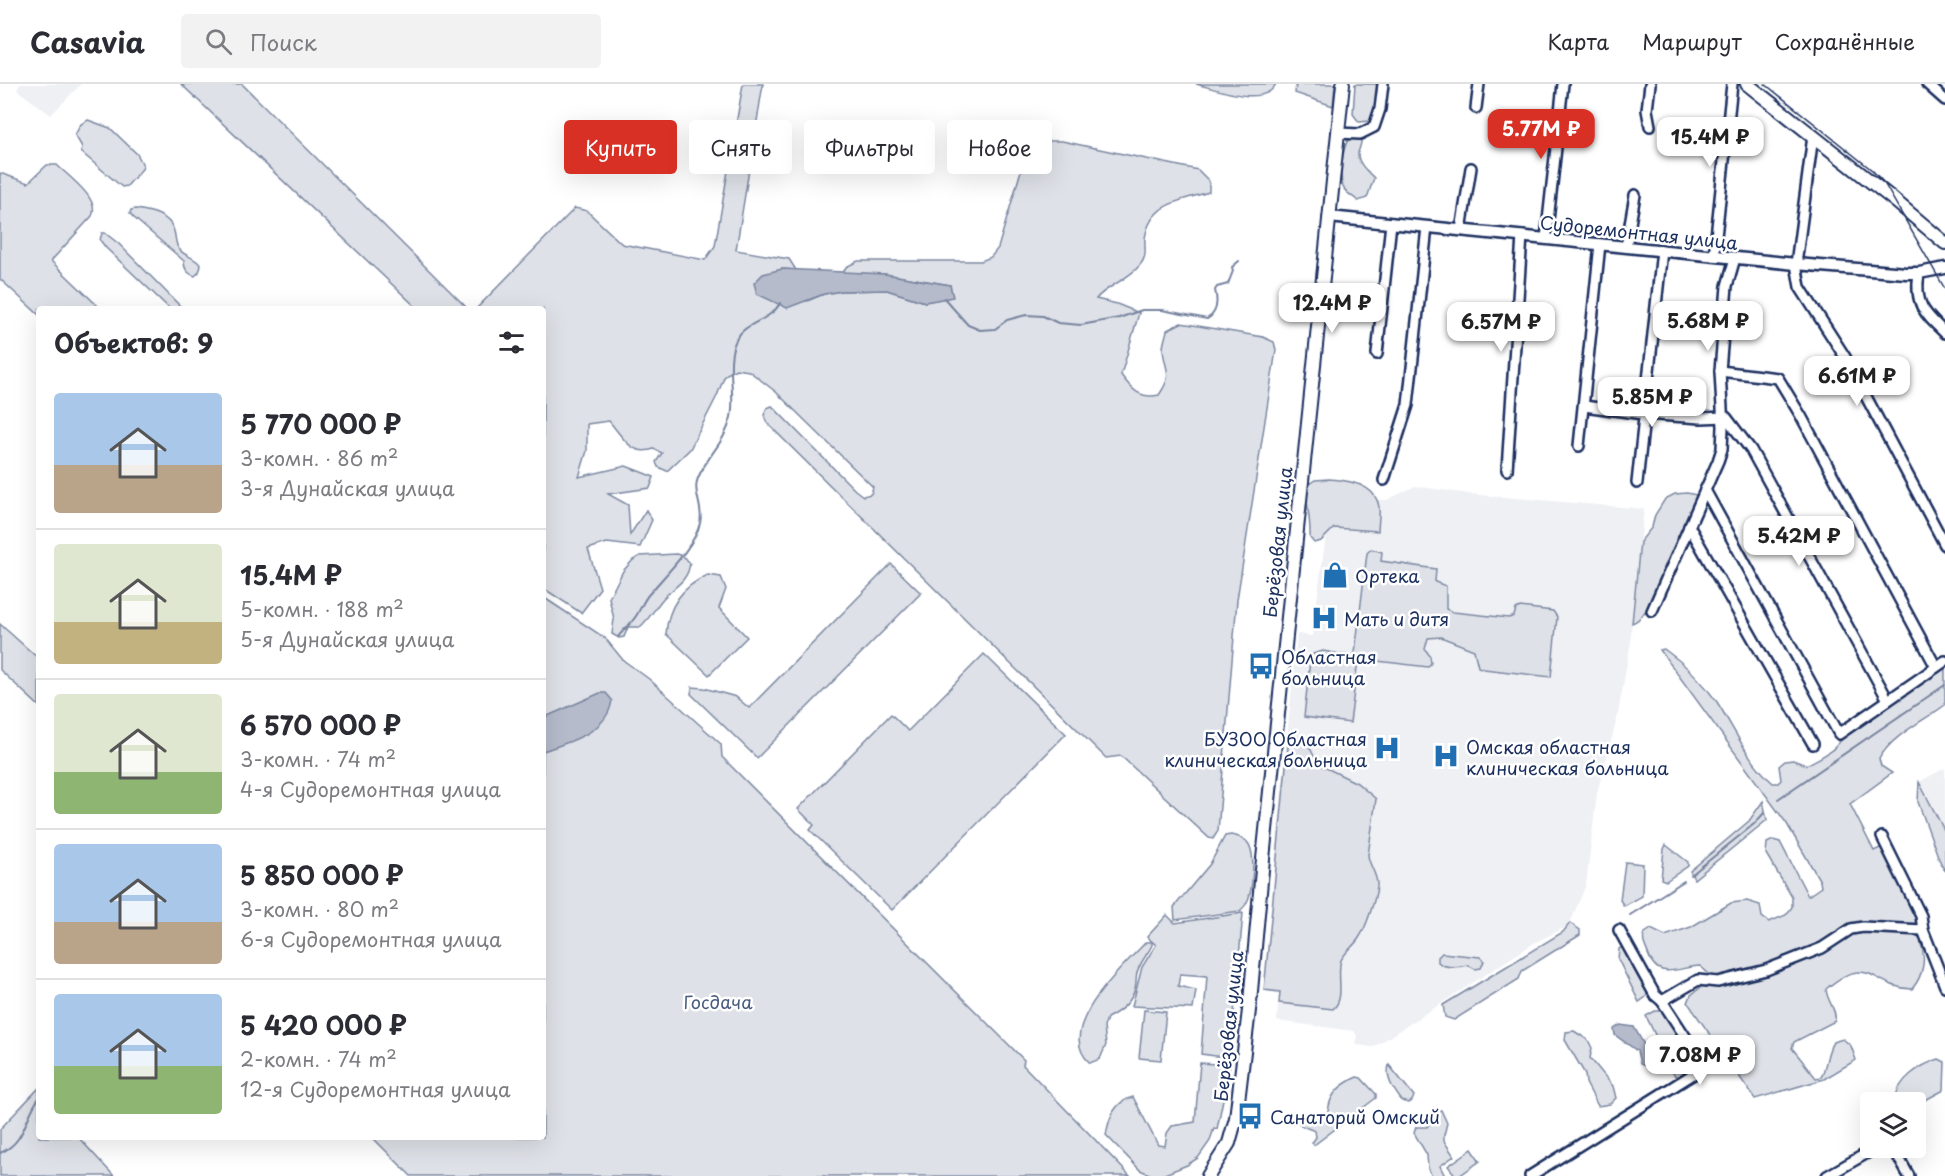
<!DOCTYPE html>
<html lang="ru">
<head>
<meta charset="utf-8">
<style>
	body { margin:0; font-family:"Playpen Sans",sans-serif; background:#f2f2f3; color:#2b2b33; height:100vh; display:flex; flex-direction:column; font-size:22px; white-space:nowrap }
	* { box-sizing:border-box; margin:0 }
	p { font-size:20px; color:#7c7c81 }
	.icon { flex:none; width:33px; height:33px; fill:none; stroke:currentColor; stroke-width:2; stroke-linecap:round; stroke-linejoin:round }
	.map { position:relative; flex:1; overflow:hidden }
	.side { position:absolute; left:36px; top:222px; width:510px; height:834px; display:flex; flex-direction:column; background:#fff; border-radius:6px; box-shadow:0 6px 24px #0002 }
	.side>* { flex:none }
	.hud { position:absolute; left:564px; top:36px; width:570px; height:54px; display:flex; gap:12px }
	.controls { position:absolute; left:1860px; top:1008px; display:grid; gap:12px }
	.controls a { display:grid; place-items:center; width:66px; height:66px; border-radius:6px; background:#fff; box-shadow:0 6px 24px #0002; font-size:30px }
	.price { position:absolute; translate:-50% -51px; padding:0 14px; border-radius:12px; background:#fff; color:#222; font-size:20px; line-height:39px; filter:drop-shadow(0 2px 3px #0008) }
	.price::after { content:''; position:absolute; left:50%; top:36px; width:18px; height:14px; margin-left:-9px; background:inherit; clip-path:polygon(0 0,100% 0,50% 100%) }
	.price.on { background:#d93025; color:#fff }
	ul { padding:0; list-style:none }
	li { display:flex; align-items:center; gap:18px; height:150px; padding:0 18px }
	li+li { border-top:2px solid #e1e1e2 }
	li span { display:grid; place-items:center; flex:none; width:168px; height:120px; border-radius:6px; color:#555 }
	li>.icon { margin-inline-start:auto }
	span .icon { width:72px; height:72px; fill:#fffc; stroke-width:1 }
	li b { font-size:26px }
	h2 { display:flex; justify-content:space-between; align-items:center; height:72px; padding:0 18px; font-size:26px }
	.tag { padding:0 21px; border-radius:6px; background:#fff; box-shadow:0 6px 24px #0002; font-size:21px; line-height:54px }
	.tag.on { background:#d93025; color:#fff }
	header { display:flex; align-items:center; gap:36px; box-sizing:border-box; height:84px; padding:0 30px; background:#fff; border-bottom:2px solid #e1e1e2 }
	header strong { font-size:28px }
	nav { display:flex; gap:33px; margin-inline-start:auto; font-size:21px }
	.search { width:420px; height:54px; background:#f2f2f3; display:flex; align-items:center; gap:15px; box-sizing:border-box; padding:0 21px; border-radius:6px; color:#7c7c81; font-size:22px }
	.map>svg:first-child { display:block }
</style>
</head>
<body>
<header>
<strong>Casavia</strong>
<div class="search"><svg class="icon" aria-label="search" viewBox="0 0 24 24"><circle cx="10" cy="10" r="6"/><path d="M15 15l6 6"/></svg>Поиск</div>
<nav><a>Карта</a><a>Маршрут</a><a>Сохранённые</a></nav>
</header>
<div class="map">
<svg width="1945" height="1092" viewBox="0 0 1945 1092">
	<rect width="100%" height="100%" fill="#fff"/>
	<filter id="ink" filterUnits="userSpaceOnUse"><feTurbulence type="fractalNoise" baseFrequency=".0167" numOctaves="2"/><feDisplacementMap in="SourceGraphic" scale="12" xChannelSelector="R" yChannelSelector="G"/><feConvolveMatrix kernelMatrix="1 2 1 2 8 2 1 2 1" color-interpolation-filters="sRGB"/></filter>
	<g filter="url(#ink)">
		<g fill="#eff0f4">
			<path d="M20,0h61l-30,31 -34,-25z"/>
			<path d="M1415,402l54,8 175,15 -12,106 -1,26 -14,78 -20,74 -11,92 -16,38 -6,5 -30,15 -160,104 -19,-2 2,-9 -3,-5 -77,-10 2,-27 -16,-4 34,-356 15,2 20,-144 37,8h18z"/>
			<path d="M1945,684v64l-26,-50z"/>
		</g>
		<g fill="#dee1e7" stroke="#7c88a2" stroke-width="1.5">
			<path d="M181,0h61l226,225h-50z"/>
			<path d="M743,0h20l-27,166 53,9 7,11 -14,-1 25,32 17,-7 17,-3 46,-1 38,12 27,-5 -2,-12 -65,-11 -42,-1 3,-6 12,-6h123l10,-4 7,-9 30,-101 12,-6h22l136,29 11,11v11c-29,9 -58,10 -64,46 -1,10 3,18 -5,27 -12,15 -35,22 -44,34l21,5 22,9 -18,62c11,15 19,24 38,20 16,-23 5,-25 4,-46 0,-6 3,-13 4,-19l14,-7 82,14 11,5 2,8 -39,250 -19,231 -5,8 -4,-1 -88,-82 -15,2 -339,-335 -3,-8 3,-7 5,-2 83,84 8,6 8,-2 2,-7 -97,-95 -27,-21 -13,-2 -11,6 -8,21 -27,53 -23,22 -9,-4 -2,-5 6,-9 -8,-4c-23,8 -31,-12 -45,-28l-22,3v27l-8,26 47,-11 28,11 -4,11 -42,6 20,11 2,30 16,-25 6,10 -12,27 -33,-4 -19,6 12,39 -19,25 -38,-25v-279h-67l99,-101 12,3 35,33 83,16 10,-14z"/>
			<path d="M1196,0h80c-12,24 -59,5 -80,0z"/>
			<path d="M1296,0h39l-2,22 -38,-13z"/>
			<path d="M1355,0h28l-7,27 -6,10 -11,1 -6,-8z"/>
			<path d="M88,36l22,8 27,26 6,11 -1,4 -15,17 -5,1 -41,-35 1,-5 -7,-12 6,-11z"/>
			<path d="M1353,51l8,4c1,6 -2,9 -3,14 -1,10 10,19 16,25l-7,20 -9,3c-5,-5 -12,-7 -15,-14 -4,-12 -1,-46 10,-52z"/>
			<path d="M47,81h10c11,11 44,34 35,51l-41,45 50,48h-62v6l-39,-36v-106l28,10z"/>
			<path d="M136,125c14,2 34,6 38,22 2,7 1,13 5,18 6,8 17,8 22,17l-2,6 -4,4c-8,-3 -11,-7 -11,-15l-51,-44 -3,-4 1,-3z"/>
			<path d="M102,149h3l14,11 64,65h-13l-64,-61 -6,-8z"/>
			<path d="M1329,395c18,1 47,5 50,28 1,8 -1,17 -1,24l-44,-3 -13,13 -7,2 -4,-5c1,-18 -4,-34 -4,-52l9,-6z"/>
			<path d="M1687,409l10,2c-10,24 -43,123 -65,128l8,-81 12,-15 3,-12 10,-16 10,-5z"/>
			<path d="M1371,465l11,3 -1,9 55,8 -1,13 11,4v23l7,3 56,6 5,-2 2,-7 4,-2 33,4 4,6 -6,60 -67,-8 -6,-2 -4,-17 -33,-13 -13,1 -3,11 5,7 1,7 -3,4 -68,-8 -2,1 -8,63 -46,-6 6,-57 3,-6 10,-3 29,5 3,-3 12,-100z"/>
			<path d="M676,470l7,2 7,7c-2,20 -19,25 -29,38 -8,10 -11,17 -21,26h-12l-4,10 -5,1 -7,-4 2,-15 -5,-21 14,-27 10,-11 7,-4z"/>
			<path d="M891,480l30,29 -164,165 -66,-64 1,-7 12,1 32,9 13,11z"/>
			<path d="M708,491l13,2 5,12 -7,19 28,29 -38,38 -43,-41c2,-28 17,-48 42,-59z"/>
			<path d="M543,513l62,41 18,22 26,19 72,65 1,13 302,303 -1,5 107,111h-719l-39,-39h171z"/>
			<path d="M0,540l39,35v47l-39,-36z"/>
			<path d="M1664,565c20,14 39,33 53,53 18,28 31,59 56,81h5l3,-3 -2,-14 6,-5 8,-1 13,5c10,-5 23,-11 30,-19 5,-5 8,-11 13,-16l96,-63v38c-21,16 -53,30 -66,54l2,7 11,7 -42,31 24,47 10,-5 33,69 1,8 -5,5c2,5 6,9 7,13 7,17 3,35 -8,48 -40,-1 -42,-38 -86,0 1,13 11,20 9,32l-41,21 -2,6 24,30 5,-1c6,-11 5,-24 12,-35l10,-3 8,7 5,14 -32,19 -69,20 -67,-96 3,-8 14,-11 4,-10 -9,-8c-23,1 -43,17 -53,-15 -3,-7 -5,-11 -2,-18l6,-4 14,7 26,-9 40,-24 16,-2 13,4 2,12 7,5 17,-7 6,-8v-10l-26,-43 1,-11 6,-3 7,2 28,54 13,-9 -1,-6 -33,-57 -127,-174z"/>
			<path d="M984,570l82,80 -174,176 -82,-80 4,-5 -16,-16 93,-95 17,17z"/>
			<path d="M1289,652l16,2 13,26 39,19 19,16 -8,56c1,11 10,20 9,31 -1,12 -11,42 -18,52 -5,8 -14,14 -18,22 -5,15 5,38 -8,49l-54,-6 1,-11 -16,-2z"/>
			<path d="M1919,698l26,50v39l-6,-12 -21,-57z"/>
			<path d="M1763,717l4,19 -73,59 -4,-8 59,-50z"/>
			<path d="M1231,751c6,1 13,3 17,8 8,11 5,50 -2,61 -1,2 -5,6 -6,7l-65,9 -1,-13 36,-43 15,-28z"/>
			<path d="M1666,761l22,17v4l-22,15 -5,-2 3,-30z"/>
			<path d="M1625,778l18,2 -1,32 -18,10 -4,-6z"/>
			<path d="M1243,829l-13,145 -29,-4 6,-78 -27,-2 -2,12 18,4 -3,19 -61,-3 10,-39 14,-22 -9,-8 20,-22 8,8z"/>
			<path d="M1570,839l10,7v5l-58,36 -3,8 -65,41 -9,-3 -2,-12 120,-73z"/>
			<path d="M1146,858h6v3c-4,9 -11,16 -14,25 -3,6 -1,12 -3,18 -3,15 -16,24 -28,30l-3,9 2,18 -6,14 -10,4c-38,-34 34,-97 56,-121z"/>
			<path d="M1622,863l4,2 22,42 -2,6 -7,5 -21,-43 1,-10z"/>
			<path d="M1442,869l38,4 4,4 -3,7 -6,1 -7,-4c-10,2 -23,4 -30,-3v-5z"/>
			<path d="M1144,926l22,2 -5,48 -22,-2z"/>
			<path d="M1655,927h6l6,2 29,48c-2,9 -12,15 -21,15l-29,-60z"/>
			<path d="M1574,947l14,9 4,8 -2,10 23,28 3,12 -6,6 -12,2 -12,-23 -1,-9 -20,-34 1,-8z"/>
			<path d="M1939,975l6,3 -1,28 -28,15v-3h-21c1,-22 25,-37 44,-43z"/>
			<path d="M1200,979l30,2 -13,64 -3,-1 -4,13 -12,17 -11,7 -27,11h-6l-14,-6 -34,-35c3,-17 8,-33 27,-38l25,48 7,1 2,-13 5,-7 23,-4z"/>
			<path d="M1389,981l25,31 -2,5 -4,2 -6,-2c-8,-11 -17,-22 -13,-36z"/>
			<path d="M1357,993l4,1 15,16v4l-62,47 -2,-2 4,-6 -1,-6 -13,-5 -4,-4 27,-1c3,-6 3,-9 4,-15 3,-15 15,-23 28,-29z"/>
			<path d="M39,1004v49h39l36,39h-114v-47z"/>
			<path d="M1438,1026h3l6,13 -3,12v6l10,15 -14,10 5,10h-13l-4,-7 -1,-14 -13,-22 2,-6h11c4,-5 5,-13 11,-17z"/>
			<path d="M1472,1065l8,12 -21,15h-3l-8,-10z"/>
		</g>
		<g fill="#b5bbca" stroke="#77839f" stroke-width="1.5">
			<path d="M782,185l103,5 65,11 3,12 -28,5 -38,-12 -46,1 -17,3 -37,14 -30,-14 -3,-11 9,-9z"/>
			<path d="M600,609h6l6,7c-4,32 -42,42 -69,51v-33z"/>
			<path d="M1620,941l14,2 18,32v7l-3,2 -9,-4 -3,-13 -22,-16 -1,-6z"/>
		</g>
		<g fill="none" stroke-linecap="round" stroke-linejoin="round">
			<g stroke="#77839f" stroke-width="2">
				<path d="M944,214l24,27 12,5 15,-1 12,-9 19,-5 17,1 15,7 23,2 38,-7 23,-8h20l45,9c11,-6 11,-17 8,-29l2,-3 11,-3 5,-13 -1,-4 7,-6"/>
				<path d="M618,553c5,-7 13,-13 18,-21 5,-7 7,-16 14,-23 15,-18 45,-47 50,-70 4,-15 -8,-31 -2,-45 9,-22 28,-37 33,-61 5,-22 -6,-56 5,-77 9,-19 34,-18 44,-37"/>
				<path d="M1778,715l167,-114"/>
				<path d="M1691,791l63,-51 11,-12"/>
				<path d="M1630,831l54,-34"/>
				<path d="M0,1069c26,-11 24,-35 39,-55"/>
			</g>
			<g stroke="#1b2f5e" stroke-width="14">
				<g id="minor">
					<path d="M1650,0l-3,26 3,16"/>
					<path d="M1927,0l18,16"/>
					<path d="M1476,24l3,-24"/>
					<path d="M1338,49l22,1 14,-7 6,-18 3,-25"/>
					<path d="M1813,52l-17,128 4,23 45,70 100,188"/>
					<path d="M1461,146l10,-62"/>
					<path d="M1546,155l17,-155"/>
					<path d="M1626,163l9,-52"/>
					<path d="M1714,172l18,-172"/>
					<path d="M1919,189c-5,31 5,40 26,60"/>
					<path d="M1377,270l14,-131"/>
					<path d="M1720,287l58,7 23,38 135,251"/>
					<path d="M1584,322l59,8 58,4 25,-1 25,33 137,250"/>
					<path d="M1579,362l21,-202"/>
					<path d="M1507,386l15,-234"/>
					<path d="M1384,396l24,-75 19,-178"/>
					<path d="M1637,399l25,-233"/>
					<path d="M1705,406l134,244 106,-73"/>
					<path d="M1689,442l124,218"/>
					<path d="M1652,527l66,-150 4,-12 1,-22 -3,-56 7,-85 8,-28"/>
					<path d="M1882,753l39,79 2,14 22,56"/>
					<path d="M1662,917l36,-21 20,2 48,-12 56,-22 29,-19 12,-2 60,3"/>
					<path d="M1893,1064l16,28"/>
					<path d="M1530,1092l165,-103c5,-6 7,-9 3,-17l-36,-55 -7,-6 -36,-65"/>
					<path d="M1827,1092l49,-28"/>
				</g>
			</g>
			<g stroke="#1b2f5e" stroke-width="15">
				<path id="tertiary" d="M1329,133l467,47 110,9h13l26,-5"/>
			</g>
			<g stroke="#1b2f5e" stroke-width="16">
				<g id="secondary">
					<path d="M1747,0l147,116 51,43"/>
					<path d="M1208,1092l21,-33 7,-25 14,-116 13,-143 80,-775"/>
				</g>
			</g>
			<use href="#minor" stroke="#fff" stroke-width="9"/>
			<use href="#tertiary" stroke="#fff" stroke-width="10"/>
			<use href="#secondary" stroke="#fff" stroke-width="12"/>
			<path stroke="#1b2f5e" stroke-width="1.5" d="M1765,0l107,86 12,13 61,106"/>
		</g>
	</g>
	<defs>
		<g id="shop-bare" transform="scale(2.07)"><path d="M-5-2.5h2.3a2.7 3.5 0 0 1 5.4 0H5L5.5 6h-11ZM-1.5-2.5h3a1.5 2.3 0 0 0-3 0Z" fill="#1f6fb2" stroke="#fff" stroke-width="2.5" paint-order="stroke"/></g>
		<g id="hospital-bare" transform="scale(2.07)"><path d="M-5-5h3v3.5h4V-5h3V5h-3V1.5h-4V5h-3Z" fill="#1f6fb2" stroke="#fff" stroke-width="2.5" paint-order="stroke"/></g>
		<g id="bus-bare" transform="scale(2.07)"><path d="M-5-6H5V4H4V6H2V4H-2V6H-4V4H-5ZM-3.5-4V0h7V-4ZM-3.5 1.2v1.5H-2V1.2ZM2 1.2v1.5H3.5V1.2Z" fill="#1f6fb2" stroke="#fff" stroke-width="2.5" paint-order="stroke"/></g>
	</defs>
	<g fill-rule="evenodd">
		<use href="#shop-bare" x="1335" y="491"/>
		<use href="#hospital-bare" x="1324" y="534"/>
		<use href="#bus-bare" x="1261" y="582"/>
		<use href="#hospital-bare" x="1387" y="664"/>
		<use href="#hospital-bare" x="1446" y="672"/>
		<use href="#bus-bare" x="1250" y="1032"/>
	</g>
	<g text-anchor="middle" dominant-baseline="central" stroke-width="5" stroke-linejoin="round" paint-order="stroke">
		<g font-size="18" fill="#1b2f5e" stroke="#fff">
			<text transform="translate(1639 148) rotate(6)">Судоремонтная улица</text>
			<text transform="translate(1277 458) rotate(-84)">Берёзовая улица</text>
			<text transform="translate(1228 942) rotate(-84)">Берёзовая улица</text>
		</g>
		<g font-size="18" fill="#1b2f5e" stroke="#fff" text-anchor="start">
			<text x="1355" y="491">Ортека</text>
			<text x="1344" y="534">Мать и дитя</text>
			<text x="1281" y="572">Областная<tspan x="1281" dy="21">больница</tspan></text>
			<text x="1367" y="654" text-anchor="end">БУЗОО Областная<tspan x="1367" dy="21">клиническая больница</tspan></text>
			<text x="1466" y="662">Омская областная<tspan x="1466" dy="21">клиническая больница</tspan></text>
			<text x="1270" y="1032">Санаторий Омский</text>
		</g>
		<g font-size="18" fill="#4c5c80" stroke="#fff">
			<text x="718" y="917">Госдача</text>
		</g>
	</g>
</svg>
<div class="controls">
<a><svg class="icon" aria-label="layers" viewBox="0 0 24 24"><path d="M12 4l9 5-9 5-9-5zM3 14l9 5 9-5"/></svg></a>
</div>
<b class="price on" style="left:1541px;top:76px">5.77M ₽</b>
<b class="price" style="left:1710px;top:84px">15.4M ₽</b>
<b class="price" style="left:1332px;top:250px">12.4M ₽</b>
<b class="price" style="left:1708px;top:268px">5.68M ₽</b>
<b class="price" style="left:1501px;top:269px">6.57M ₽</b>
<b class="price" style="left:1857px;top:323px">6.61M ₽</b>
<b class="price" style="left:1652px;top:344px">5.85M ₽</b>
<b class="price" style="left:1799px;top:483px">5.42M ₽</b>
<b class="price" style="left:1700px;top:1002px">7.08M ₽</b>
<div class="hud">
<a class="tag on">Купить</a>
<a class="tag">Снять</a>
<a class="tag">Фильтры</a>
<a class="tag">Новое</a>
</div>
<section class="side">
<h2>Объектов: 9<svg class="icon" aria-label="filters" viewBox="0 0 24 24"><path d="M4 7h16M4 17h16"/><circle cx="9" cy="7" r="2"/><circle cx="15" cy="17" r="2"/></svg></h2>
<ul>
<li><span style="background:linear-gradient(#a9c7e8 60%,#b9a48a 0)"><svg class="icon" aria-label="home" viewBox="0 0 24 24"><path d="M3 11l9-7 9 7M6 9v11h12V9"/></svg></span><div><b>5 770 000 ₽</b><p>3-комн. · 86 m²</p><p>3-я Дунайская улица</p></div></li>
<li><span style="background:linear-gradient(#dfe7d0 65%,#c2b280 0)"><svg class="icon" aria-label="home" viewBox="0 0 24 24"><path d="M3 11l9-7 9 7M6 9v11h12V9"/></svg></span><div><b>15.4M ₽</b><p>5-комн. · 188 m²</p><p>5-я Дунайская улица</p></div></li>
<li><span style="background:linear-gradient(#dfe7d0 65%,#8fb573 0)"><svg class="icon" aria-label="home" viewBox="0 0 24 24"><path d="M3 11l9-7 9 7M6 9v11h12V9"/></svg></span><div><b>6 570 000 ₽</b><p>3-комн. · 74 m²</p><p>4-я Судоремонтная улица</p></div></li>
<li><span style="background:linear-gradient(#a9c7e8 65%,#b9a48a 0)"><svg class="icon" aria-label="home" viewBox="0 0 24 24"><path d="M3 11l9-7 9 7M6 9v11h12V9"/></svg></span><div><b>5 850 000 ₽</b><p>3-комн. · 80 m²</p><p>6-я Судоремонтная улица</p></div></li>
<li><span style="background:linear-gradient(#a9c7e8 60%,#8fb573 0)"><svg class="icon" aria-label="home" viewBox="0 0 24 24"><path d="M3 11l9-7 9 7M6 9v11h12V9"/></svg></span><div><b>5 420 000 ₽</b><p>2-комн. · 74 m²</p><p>12-я Судоремонтная улица</p></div></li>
</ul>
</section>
</div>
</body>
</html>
